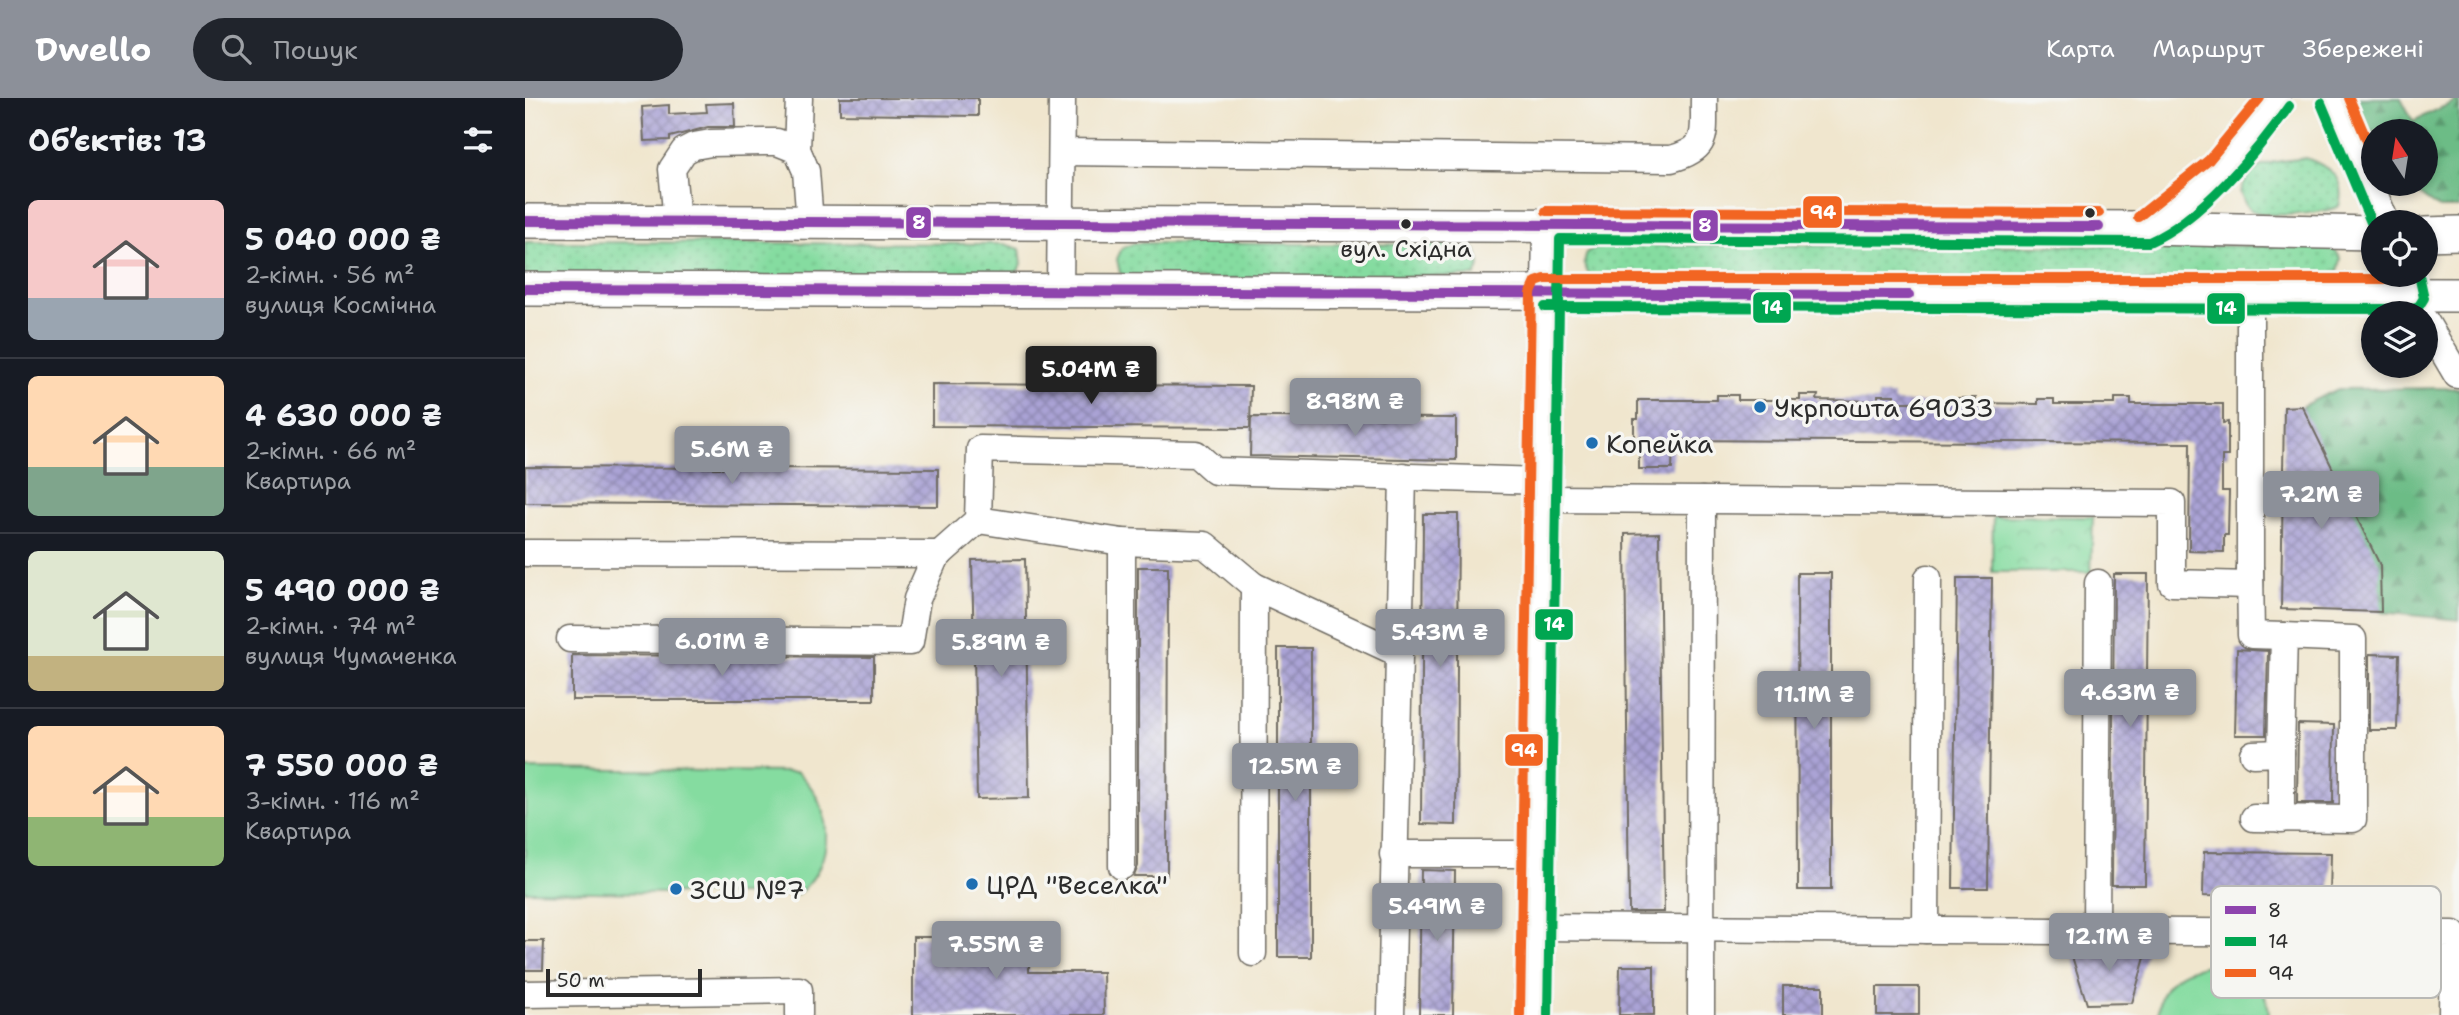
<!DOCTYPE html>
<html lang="uk">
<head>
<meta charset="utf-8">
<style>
	body { margin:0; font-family:"Shantell Sans",sans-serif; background:#20242c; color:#f1f3f6; height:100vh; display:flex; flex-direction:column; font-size:26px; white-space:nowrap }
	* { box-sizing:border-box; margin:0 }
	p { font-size:23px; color:#9ea1a6 }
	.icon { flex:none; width:38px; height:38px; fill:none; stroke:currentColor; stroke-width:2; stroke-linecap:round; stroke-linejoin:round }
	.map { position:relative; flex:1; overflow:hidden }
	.panel { display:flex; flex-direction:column; background:#171b24; width:525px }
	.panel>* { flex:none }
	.needle { width:46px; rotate:348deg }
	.controls { position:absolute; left:1836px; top:21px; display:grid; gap:14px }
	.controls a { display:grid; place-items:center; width:77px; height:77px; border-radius:50%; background:#171b24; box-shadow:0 4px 10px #0003; font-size:35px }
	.scale { position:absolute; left:21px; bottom:18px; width:156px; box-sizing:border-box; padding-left:7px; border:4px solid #2b2b2b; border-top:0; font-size:19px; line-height:24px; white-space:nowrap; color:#2b2b2b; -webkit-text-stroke:5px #f6f6f2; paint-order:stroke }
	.price { position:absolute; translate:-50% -60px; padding:0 16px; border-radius:7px; background:#8c9099; color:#fff; font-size:23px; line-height:46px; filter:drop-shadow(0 2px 4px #0008) }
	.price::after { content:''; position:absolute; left:50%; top:42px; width:21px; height:16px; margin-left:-10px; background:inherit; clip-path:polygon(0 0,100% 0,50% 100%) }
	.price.current { background:#222; color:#fff }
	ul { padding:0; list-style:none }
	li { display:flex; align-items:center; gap:21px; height:175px; padding:0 28px }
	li+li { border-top:2px solid #363941 }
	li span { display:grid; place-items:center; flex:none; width:196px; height:140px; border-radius:10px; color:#555 }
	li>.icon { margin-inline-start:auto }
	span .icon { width:84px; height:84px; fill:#fffc; stroke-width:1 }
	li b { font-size:30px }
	h2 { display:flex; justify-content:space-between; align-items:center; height:84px; padding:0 28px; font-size:30px }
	header { display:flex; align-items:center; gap:42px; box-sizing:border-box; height:98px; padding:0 35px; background:#8c9099; color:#fff }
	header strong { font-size:33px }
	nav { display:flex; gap:38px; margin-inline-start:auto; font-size:24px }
	.search { width:490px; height:63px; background:#20242c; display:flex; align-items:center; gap:18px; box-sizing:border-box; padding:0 24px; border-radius:38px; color:#9ea1a6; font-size:26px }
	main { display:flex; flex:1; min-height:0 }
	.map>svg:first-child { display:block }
</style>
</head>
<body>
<header>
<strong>Dwello</strong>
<div class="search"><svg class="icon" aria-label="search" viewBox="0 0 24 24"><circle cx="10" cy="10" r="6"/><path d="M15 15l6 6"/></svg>Пошук</div>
<nav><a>Карта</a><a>Маршрут</a><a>Збережені</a></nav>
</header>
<main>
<section class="panel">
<h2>Об’єктів: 13<svg class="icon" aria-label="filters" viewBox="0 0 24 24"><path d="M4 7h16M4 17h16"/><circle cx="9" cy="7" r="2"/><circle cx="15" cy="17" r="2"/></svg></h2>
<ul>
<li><span style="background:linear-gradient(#f6c9c9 70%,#9aa5b1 0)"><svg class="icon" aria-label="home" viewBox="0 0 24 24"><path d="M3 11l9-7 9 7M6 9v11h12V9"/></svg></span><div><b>5 040 000 ₴</b><p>2-кімн. · 56 m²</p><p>вулиця Космічна</p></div></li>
<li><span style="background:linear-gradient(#ffd9b3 65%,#7fa58c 0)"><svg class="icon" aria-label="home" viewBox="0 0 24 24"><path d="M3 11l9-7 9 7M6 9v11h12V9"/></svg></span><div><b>4 630 000 ₴</b><p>2-кімн. · 66 m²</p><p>Квартира</p></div></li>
<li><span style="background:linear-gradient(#dfe7d0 75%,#c2b280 0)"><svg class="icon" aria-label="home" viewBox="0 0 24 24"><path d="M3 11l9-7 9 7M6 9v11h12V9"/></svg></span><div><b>5 490 000 ₴</b><p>2-кімн. · 74 m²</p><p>вулиця Чумаченка</p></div></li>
<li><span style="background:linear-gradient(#ffd9b3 65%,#8fb573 0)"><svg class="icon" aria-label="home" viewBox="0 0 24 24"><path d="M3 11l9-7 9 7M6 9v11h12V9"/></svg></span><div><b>7 550 000 ₴</b><p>3-кімн. · 116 m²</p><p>Квартира</p></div></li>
</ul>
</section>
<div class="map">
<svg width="1934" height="917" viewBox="0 0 1934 917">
	<defs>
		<pattern id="grass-dots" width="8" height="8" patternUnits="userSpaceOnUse" patternTransform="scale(1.75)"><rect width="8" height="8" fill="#85dca0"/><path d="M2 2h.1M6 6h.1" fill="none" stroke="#73bd8a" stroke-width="1.8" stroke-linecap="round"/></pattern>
		<pattern id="forest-firs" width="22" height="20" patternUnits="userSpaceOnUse" patternTransform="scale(1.75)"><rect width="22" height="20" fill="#6cbc86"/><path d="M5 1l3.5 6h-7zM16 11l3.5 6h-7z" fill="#59996e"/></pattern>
		<pattern id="park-crowns" width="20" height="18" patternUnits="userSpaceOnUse" patternTransform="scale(1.75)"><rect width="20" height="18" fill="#85dca0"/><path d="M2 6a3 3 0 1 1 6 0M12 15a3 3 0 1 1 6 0" fill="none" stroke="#73bd8a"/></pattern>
		<pattern id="building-cross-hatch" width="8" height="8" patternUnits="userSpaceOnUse" patternTransform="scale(1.75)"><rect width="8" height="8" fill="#aaa3d5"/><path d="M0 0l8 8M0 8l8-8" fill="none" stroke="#8b85ad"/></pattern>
	</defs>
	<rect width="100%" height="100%" fill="#f6f6f2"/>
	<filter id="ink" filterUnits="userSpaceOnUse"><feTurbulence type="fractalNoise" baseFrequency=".0143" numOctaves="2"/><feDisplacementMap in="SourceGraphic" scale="14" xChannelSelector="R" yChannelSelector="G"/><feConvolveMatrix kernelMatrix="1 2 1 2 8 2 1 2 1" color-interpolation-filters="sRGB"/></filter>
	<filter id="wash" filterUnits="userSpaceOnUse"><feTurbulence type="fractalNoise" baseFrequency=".00686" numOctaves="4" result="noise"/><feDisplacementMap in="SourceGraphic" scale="28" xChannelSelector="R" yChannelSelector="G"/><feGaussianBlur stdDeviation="1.57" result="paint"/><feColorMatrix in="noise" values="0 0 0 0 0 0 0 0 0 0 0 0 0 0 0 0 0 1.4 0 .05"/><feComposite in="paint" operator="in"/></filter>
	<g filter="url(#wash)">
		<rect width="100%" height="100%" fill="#f0e6ce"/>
		<g fill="url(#grass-dots)" stroke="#588466" stroke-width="2">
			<path d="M1781,60c24,9 40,20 33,48 -15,8 -77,14 -91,2 -3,-3 -5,-11 -8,-15 12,-35 34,-30 66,-35z"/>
			<path d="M0,144l479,2 16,5 2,15 -8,13 -489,2z"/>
			<path d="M610,145l325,2 16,5 4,14 -5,12 -342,5 -13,-8 -3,-14 5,-11z"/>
			<path d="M1075,147l720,1 13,1 8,12 -4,16 -13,7 -724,-3 -11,-4 -5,-11 3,-12z"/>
		</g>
		<g fill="url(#forest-firs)" stroke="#4c7458" stroke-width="2">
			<path d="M1823,0h53l12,23 41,-19 -1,-4h6v110h-20l-35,-24h21v-53h-52v10z"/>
			<path d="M1934,290v232l-78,-8 -79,-206 36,-17z"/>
		</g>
		<path fill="url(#park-crowns)" stroke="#588466" stroke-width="2" d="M1468,418l100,1 -2,55h-99z"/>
		<g fill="#85dca0" stroke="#588466" stroke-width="2">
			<path d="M0,671l272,3c37,31 41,93 -1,123l-271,-4z"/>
			<path d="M1689,866c28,5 54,19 55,51h-111c0,-34 26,-47 56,-51z"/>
		</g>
		<g id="blocks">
			<g fill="url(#building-cross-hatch)">
				<path d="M315,0h138v18l-138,-2z"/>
				<path d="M209,5l1,24h-27l-38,10v3l-26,1 -2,-34 27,-2v9l38,-2 -1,-8z"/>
				<path d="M407,286l319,2 -1,42 -318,-2z"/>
				<path d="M1192,297h21v5h62v-5h18l-1,5 61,1v-6h16v7h64v-4h18v5l62,1v-5h16v5h61v-6h16v6h92v19l5,-1v34h-6v35h7l-1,44h-4v17l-35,-1 1,-108 -517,-3 -1,29h-33v-18h-5v-32h4v-19h79z"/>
				<path d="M1777,308l78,159 1,47 -100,-3 3,-202z"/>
				<path d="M726,319l205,1v42l-206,-4z"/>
				<path d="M0,369l413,2v37l-413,-3z"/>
				<path d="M898,416h35l-2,311 -35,-1z"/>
				<path d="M1134,435l5,379h-35l-4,-378z"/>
				<path d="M500,461l4,239 -52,1 -5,-239z"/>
				<path d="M613,469h30l-1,309h-33l4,-10z"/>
				<path d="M1272,475h34v317h-33z"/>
				<path d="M1589,476h34l-3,311h-33z"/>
				<path d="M1432,480h35l-4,310h-35z"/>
				<rect x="753" y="550" width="33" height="309"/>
				<path d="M1712,551l31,2 -2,84h-31z"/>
				<path d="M1844,556l30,1 -2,75h-28z"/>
				<path d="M47,557l302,2v43h-302z"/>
				<path d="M1773,626l36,1 -1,78h-36z"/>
				<path d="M1679,754l127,1 -1,44 -127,-1z"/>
				<path d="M896,772l34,1 -2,144h-34z"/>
				<path d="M388,839h116v35h74l1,43h-191z"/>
				<path d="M0,843h19l-1,29h-18z"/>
				<path d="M1544,849h79l-16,56 -45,1z"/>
				<path d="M1095,868h34v49h-35z"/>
				<rect x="1258" y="888" width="40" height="29"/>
				<rect x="1352" y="889" width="42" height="28"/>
			</g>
		</g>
	</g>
	<g filter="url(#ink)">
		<use href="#blocks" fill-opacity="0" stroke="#706c64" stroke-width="2"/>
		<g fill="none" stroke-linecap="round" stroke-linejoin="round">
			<g stroke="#706c64" stroke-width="29">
				<g id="minor">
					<path d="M274,0l-2,52 7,16"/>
					<path d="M1809,0l52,124"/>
					<path d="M537,54l609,7c40,-11 32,-25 33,-61"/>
					<path d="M152,123l-5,-52 12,-18 10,-5 17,-3 53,-1h13l20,8 9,21 4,52"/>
					<path d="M1621,130c54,-36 96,-76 131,-130"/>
					<path d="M535,193l2,-193"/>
					<path d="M1900,223l32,54"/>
					<path d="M1017,401l630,4v80l78,2v-271l-4,-21"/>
					<path d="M453,422l144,22"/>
					<path d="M0,455l415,1"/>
					<path d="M1725,471l1,66 33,1"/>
					<path d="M45,541l340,3 7,-43 18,-41 43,-38 2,-71 216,5 19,17 327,10"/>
					<path d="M1728,656l28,-1v66"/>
					<path d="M1729,720l99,1v-180l-69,-3 -3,117"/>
					<path d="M868,756h144"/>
					<path d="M597,768v-324l83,3 49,41"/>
					<path d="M1011,829l917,7 -1,81"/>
					<path d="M1401,832l2,-352"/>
					<path d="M1571,833l2,-348"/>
					<path d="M728,855l1,-367 144,67"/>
					<path d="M0,896l274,-4v25"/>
					<path d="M866,917l12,-539"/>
					<path d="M1009,917l12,-790"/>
					<path d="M1176,917l1,-515"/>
				</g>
			</g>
			<g stroke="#706c64" stroke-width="36">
				<g id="major">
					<path d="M0,123l1621,7 227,5"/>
					<path d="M1900,136l34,-1"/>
					<path d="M0,191l1934,6"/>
				</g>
			</g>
			<use href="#minor" stroke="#fff" stroke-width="26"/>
			<use href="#major" stroke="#fff" stroke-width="33"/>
			<g stroke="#f6f6f2" stroke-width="16">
				<g id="bus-1">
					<path d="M0,123l1574,6"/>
					<path d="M0,191l1384,6"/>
				</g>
			</g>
			<g stroke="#f6f6f2" stroke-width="16">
				<g id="bus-2">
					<path d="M1796,5l52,124"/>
					<path d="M1020,209l865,2 9,-3 5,-8 -5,-23"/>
					<path d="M1023,917l12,-776 589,3c51,-22 109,-91 140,-136"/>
				</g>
			</g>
			<g stroke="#f6f6f2" stroke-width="16">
				<g id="bus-3">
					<path d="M1824,0l24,57"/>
					<path d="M1021,113l553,2"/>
					<path d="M1613,119l71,-57 51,-62"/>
					<path d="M995,917l11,-722 5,-11 9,-3h846"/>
				</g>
			</g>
			<use href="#bus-1" stroke="#8e44ad" stroke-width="10"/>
			<use href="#bus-2" stroke="#00a651" stroke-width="10"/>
			<use href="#bus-3" stroke="#f26522" stroke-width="10"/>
		</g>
	</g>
	<g fill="#2b2b2b" stroke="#f6f6f2" stroke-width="2.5">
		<circle cx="1565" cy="115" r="6"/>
		<circle cx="881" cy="126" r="6"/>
	</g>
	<g fill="#1f6fb2" stroke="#f6f6f2" stroke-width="2.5">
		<circle cx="1235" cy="309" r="7"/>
		<circle cx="1067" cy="345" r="7"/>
		<circle cx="447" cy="786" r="7"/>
		<circle cx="151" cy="791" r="7"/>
	</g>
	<g text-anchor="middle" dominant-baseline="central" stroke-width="7" stroke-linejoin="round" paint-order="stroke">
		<g font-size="24" fill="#2b2b2b" stroke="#f6f6f2">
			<text x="881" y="151">вул. Східна</text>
		</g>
		<g font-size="26" fill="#2b2b2b" stroke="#f6f6f2" text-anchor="start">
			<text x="1249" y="309">Укрпошта 69033</text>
			<text x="1081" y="345">Копейка</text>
			<text x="461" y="786">ЦРД "Веселка"</text>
			<text x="165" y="791">ЗСШ №7</text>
		</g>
	</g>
	<rect x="1686" y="788" width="230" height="112" rx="10" fill="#f6f6f2" stroke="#b9b9b6" stroke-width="2"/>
	<rect x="1700" y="808" width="31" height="8" fill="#8e44ad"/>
	<rect x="1700" y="839" width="31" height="9" fill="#00a651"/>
	<rect x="1700" y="871" width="31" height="8" fill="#f26522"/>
	<g font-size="19" fill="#2b2b2b">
		<text x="1743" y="819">8</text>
		<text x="1743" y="850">14</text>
		<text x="1743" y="882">94</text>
	</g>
	<g stroke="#f6f6f2" stroke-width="2.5">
		<rect x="1277" y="97" width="41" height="34" rx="7" fill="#f26522"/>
		<rect x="380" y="108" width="27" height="33" rx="7" fill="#8e44ad"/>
		<rect x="1167" y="111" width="27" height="33" rx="7" fill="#8e44ad"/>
		<rect x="1227" y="193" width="40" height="33" rx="7" fill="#00a651"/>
		<rect x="1681" y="194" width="40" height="33" rx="7" fill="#00a651"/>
		<rect x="1009" y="510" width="40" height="33" rx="7" fill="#00a651"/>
		<rect x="979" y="635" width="40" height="34" rx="7" fill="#f26522"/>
	</g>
	<g font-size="19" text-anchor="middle" font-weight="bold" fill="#fff">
		<text x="1298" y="121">94</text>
		<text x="394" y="131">8</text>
		<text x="1180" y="134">8</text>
		<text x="1247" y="216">14</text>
		<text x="1701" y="217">14</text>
		<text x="1029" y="533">14</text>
		<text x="999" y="659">94</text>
	</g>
</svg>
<div class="controls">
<a><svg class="needle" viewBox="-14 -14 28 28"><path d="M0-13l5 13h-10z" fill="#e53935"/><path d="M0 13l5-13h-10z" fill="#9ea1a6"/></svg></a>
<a><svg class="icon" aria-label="locate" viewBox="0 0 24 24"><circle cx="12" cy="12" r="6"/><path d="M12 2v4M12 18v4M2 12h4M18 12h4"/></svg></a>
<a><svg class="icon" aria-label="layers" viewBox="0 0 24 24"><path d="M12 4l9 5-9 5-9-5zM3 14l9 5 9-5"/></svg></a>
</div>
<div class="scale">50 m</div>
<b class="price current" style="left:566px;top:308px">5.04M ₴</b>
<b class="price" style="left:830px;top:340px">8.98M ₴</b>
<b class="price" style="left:207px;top:388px">5.6M ₴</b>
<b class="price" style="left:1796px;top:433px">7.2M ₴</b>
<b class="price" style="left:915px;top:571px">5.43M ₴</b>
<b class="price" style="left:197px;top:580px">6.01M ₴</b>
<b class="price" style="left:476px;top:581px">5.89M ₴</b>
<b class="price" style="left:1605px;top:631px">4.63M ₴</b>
<b class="price" style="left:1289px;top:633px">11.1M ₴</b>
<b class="price" style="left:770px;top:705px">12.5M ₴</b>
<b class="price" style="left:912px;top:845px">5.49M ₴</b>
<b class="price" style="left:1584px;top:875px">12.1M ₴</b>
<b class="price" style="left:471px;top:883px">7.55M ₴</b>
</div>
</main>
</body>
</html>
